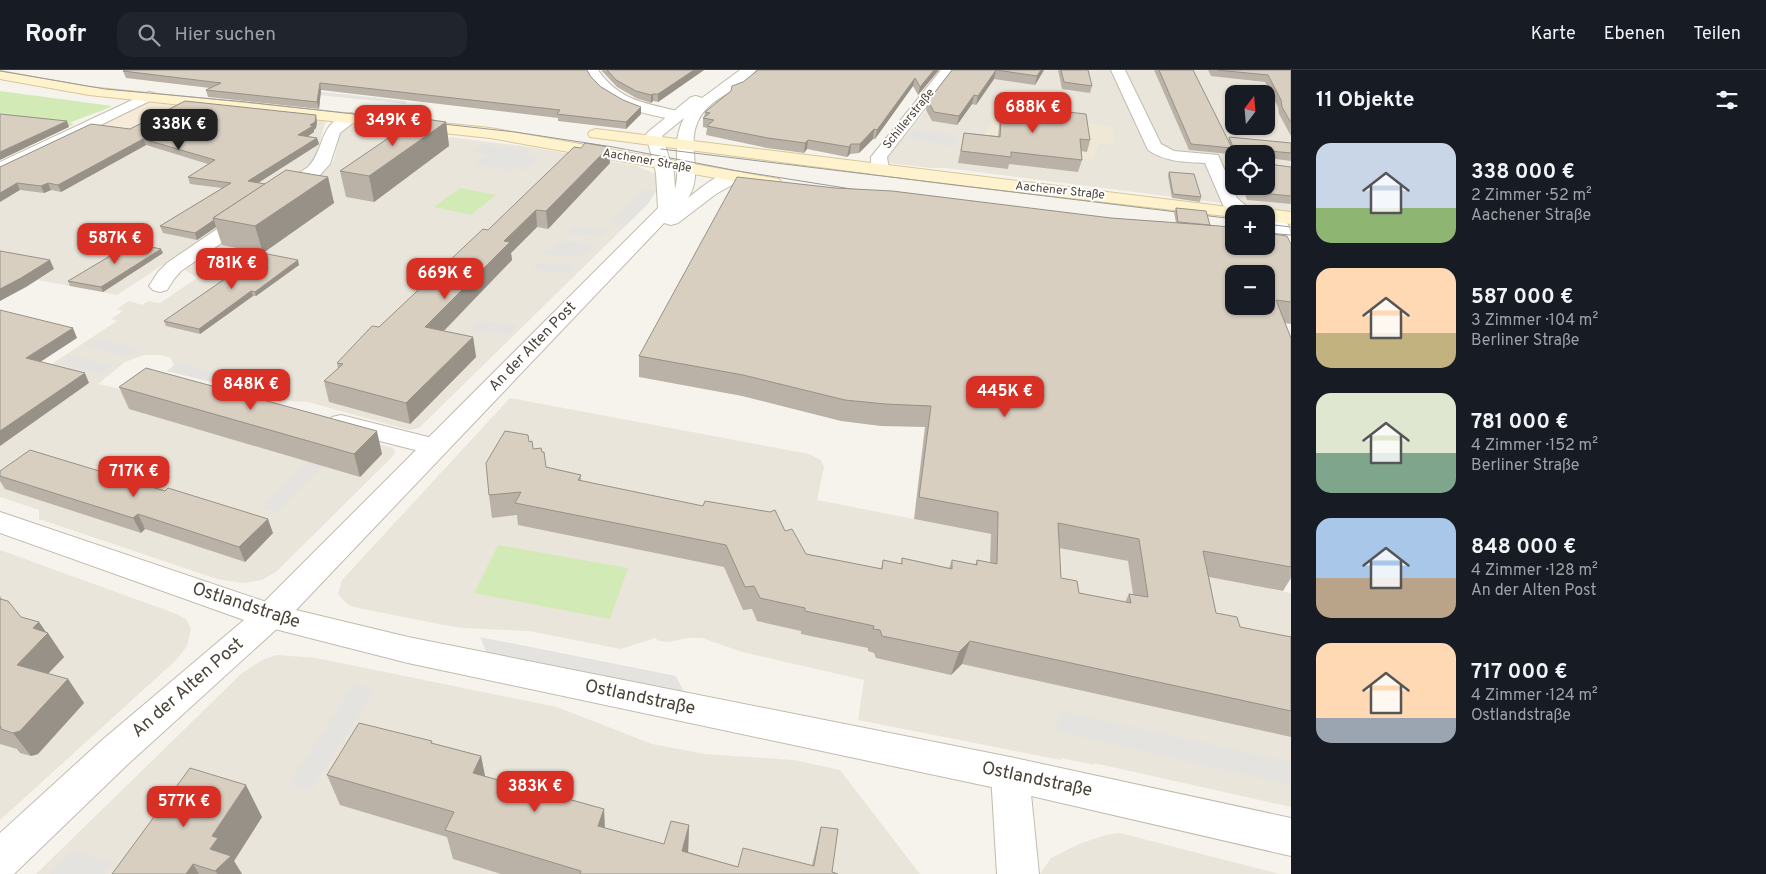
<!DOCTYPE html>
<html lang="de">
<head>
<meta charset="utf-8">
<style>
	body { margin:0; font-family:Overpass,sans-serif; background:#20242c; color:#f1f3f6; height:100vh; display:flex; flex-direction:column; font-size:19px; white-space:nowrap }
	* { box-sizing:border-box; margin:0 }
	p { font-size:16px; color:#9ea1a6 }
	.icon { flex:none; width:28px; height:28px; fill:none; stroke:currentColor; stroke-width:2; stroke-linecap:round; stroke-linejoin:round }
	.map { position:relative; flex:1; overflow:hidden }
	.drawer { display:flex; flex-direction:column; background:#171b24; width:475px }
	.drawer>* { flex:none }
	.needle { width:32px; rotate:16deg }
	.fabs { position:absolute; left:1225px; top:15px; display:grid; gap:10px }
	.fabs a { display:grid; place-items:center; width:50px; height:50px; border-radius:10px; background:#171b24; box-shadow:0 1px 4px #0004; font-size:25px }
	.price { position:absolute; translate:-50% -42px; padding:0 11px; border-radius:10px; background:#d93025; color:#fff; font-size:16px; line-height:32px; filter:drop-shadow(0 1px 2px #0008) }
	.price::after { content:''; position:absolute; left:50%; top:30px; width:15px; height:11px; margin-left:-8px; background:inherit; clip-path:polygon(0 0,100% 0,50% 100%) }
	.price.selected { background:#222; color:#fff }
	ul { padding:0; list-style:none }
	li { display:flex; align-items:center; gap:15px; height:125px; padding:0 25px }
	li span { display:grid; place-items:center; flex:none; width:140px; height:100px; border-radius:15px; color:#555 }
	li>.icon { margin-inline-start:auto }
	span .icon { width:60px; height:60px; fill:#fffc; stroke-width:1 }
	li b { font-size:21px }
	h2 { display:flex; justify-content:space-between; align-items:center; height:60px; padding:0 25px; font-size:21px }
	header { display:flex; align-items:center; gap:30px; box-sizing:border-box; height:70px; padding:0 25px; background:#171b24; border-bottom:1px solid #363941 }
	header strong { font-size:24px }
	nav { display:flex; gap:28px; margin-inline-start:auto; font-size:18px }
	.search { width:350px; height:45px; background:#20242c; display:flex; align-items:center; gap:12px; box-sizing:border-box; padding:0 18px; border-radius:15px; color:#9ea1a6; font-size:19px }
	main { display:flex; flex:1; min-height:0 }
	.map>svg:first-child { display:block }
</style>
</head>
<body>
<header>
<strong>Roofr</strong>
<div class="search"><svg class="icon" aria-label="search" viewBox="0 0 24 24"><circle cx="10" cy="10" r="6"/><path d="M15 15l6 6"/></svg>Hier suchen</div>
<nav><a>Karte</a><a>Ebenen</a><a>Teilen</a></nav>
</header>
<main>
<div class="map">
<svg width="1291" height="804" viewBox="0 0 1291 804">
	<rect width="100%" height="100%" fill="#f6f3ec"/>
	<g fill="#eae5da" fill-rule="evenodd">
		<path d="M960,0h331v142l-345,-44h-15l-43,-5 -1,-6zM1234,24h32v32h-32zM1234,84h32v32h-32z"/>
		<path d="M225,39l102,11 -3,6 -9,36 -11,10 -187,123 -79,-15 -12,7 -26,-5v-106z"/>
		<path d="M349,55l182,22 106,19 19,8 1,16 -9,14 -229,224 -10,2 -101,-28 -17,-1 -106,-29 -10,-5 -4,-9 -10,-3h-17l-19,7 -27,22 31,7 45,-6 219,63 2,5 -3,4 -115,114 -15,9 -19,3 -26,-4 -178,-60v-9l-39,-13v-99l117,-77 -6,-2 12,-8 -6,-2 12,-8 13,4 6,-4 12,2 37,-25 -13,-9 7,-8 135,-90 8,-11 6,-27z"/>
		<path d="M510,328l299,56 12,6 3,7 -7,33 474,93v214l-197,-44v2l-33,-7v2l-203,-40 6,-40 -122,-28 -40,-14h-14l-20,4 -9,-1 -4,-3 -34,11 -93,-18 -66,-3 -18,-3 -81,-16 -13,-3 -6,-5 -6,-7 4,-14z"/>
		<path d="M0,480l174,63 12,6 5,10 -4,17 -12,15 -175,159z"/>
		<path d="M277,585l39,3 241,49 95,37 53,10 89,6 46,10 80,104h-884l206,-201 22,-14z"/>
		<path d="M1120,763l160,41h-240l11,-16 28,-14 27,-9z"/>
	</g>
	<path fill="#f7ead8" d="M151,32h4l70,7 -74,39 -56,-20z"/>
	<path fill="#efe8d6" d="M998,44l114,12 3,16 -5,2h-11l-7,16 -112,-20z"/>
	<g fill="#d2eab5">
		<path d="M0,21l112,15c-14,7 -28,10 -42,17l4,1 -7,3 -67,-10z"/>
		<path d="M460,118l36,7 -25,20 -37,-8z"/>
		<path d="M498,475l130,23 -18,51 -136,-26z"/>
	</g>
	<g fill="#e5e3e0">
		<path d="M314,21l92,10v3l-97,-10z"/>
		<path d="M914,59l46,8 -7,10 -46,-9z"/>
		<path d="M482,74l48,7 -4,4 14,3 -14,12 -12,-2 -3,3 -37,-6 12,-10 -12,-4z"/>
		<path d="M644,119l12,2 -9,13 -22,22 -14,-3z"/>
		<path d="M573,157h6l28,2 -5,6 -35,-2z"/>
		<path d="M558,171l17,1 20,1 -11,14 -42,-3 5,-6h6z"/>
		<path d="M538,193h6l32,2 -6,8 -37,-3z"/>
		<path d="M480,251l11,1 26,3 -8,10 -39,-4z"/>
		<path d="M97,268l42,11 -12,8 -42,-11z"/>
		<path d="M72,285l42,11 -12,9 -42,-12z"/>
		<path d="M178,292l92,27 -8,6 -95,-24z"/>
		<path d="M327,372l15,4 -65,66 -15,-4z"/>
		<path d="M480,567l196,39 9,18 -198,-40z"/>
		<path d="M354,614l21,5 -58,92 -6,10 -22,-7z"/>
		<path d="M1061,641l230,51v23l-236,-54z"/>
		<path d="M74,779l38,14 -8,11h-55z"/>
	</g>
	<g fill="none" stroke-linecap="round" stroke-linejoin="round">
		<g stroke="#c2bbae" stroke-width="2">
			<g id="minor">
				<path d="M584,0h14c22,32 49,33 83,42l3,3 -3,3 -5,2c-41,-8 -68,-13 -92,-50z"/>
				<path d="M941,0h14l-68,87 2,13 -3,4 -6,1 -6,-1 -3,-4v-13z"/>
				<path d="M1111,0h14l36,74 13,7 44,4 19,43 18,16h-21l-11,-9 -18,-42c-19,-1 -40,-1 -57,-13z"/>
				<path d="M149,22l5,1 2,3 -2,3 -154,75v-12z"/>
				<path d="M351,43l5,2 3,3 -19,15 -10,31 -10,11 -139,96 -7,8 -7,11 -7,2 -7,-2 -4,-4 9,-14 9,-9 141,-96c18,-18 9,-45 43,-54z"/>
				<path d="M1266,145c21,5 25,6 25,28 -11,-3 -15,-12 -25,-15z"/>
				<path d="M341,345l103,26 4,6 -4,6 -9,2 -103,-26 -4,-6 4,-6z"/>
				<path d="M0,442l281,95 5,9 -5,9 -154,140 -113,109h-14v-41l101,-92 143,-121 -244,-87z"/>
				<path d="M1010,687l13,5 6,12 10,100h-42l-6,-100 6,-12z"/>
			</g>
		</g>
		<g stroke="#c2bbae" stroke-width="2">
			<path id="tertiary" d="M740,0h16c-15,21 -47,27 -58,51 -12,25 6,54 -10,77 14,-11 35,-30 53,-26l3,4 -3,4 -25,14 -38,29 -7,2 -7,-2 -368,387 112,27 602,120 281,61v38l-281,-65 -602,-128 -149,-38 -5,-9 5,-9 399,-399 -2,-35 -10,-38 2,-3 43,-35 5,-1 6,2zM684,48c-14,27 -2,46 -9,71l-1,-16 -12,-37z"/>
		</g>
		<g stroke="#d6c79b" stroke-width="2">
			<g id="secondary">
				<path d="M0,1l89,16 401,41 283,50 6,1 3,4 -3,4 -6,1 -283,-50 -401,-43 -89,-16z"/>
				<path d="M596,59l665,82 5,-2 25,3v12l-25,-3v-7h-32v3l-277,-32 -367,-48 -2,-3 2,-3z"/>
			</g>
		</g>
		<use href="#minor" fill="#fff" fill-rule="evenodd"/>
		<use href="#tertiary" fill="#fff" fill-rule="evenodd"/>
		<use href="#secondary" fill="#fff3cd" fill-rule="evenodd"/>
		<g stroke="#9a9a9a" stroke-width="1">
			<path d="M0,1l105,18 141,13 269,30 98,15 125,24 126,20"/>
			<path d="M661,79l573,70"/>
			<path d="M1266,154l25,3"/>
			<path d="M1266,163l25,2"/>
		</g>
	</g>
	<g fill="#bab2a6" fill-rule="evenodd">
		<path d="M601,0h103l-46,32 -5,-1 -2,2 -15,-5 -19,-11z"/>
		<path d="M939,0l-21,25 -5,-9 -38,53h-2l-14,14 -9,1 -3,3 -40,-8 -3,4 -37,-5 -61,-13 1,-7 -4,-1v-9l1,-1 1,-5z"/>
		<path d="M952,0h92l-9,15 -41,-6 -18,26 -4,-1 -15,21 -25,-4 -6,-11 2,-9z"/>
		<path d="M1058,0h30l4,16 -2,7 -28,-4z"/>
		<path d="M1154,0h39l35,70 1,-3 62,6v18l-23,-3v6l23,3v37l-44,-4 -5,-14h24v-32h-32v11l-5,-11 -40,-4z"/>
		<path d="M1208,0h83v66l-12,-22 -1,-7 -13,-25 -54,-6z"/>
		<path d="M123,1l468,6 10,10 40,27 -15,15 -68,-8v-3l-237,-28 -2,19 -111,-12 -2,-7 4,-2 -84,-10z"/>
		<path d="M1002,35l88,35 -3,12 -6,-1 1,9 -4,12 -69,-8 -1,5 -50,-6 6,-30 34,3 2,-20z"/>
		<path d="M317,52l-1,6 -2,2v2l-7,4 10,2 2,6 -61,39 7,1 63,-7 6,26 -71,50 -41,-8 -6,-18 -19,13 -34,-7 -3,-7 62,-38 -32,-4 -2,-7 20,-13 -62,-19 -85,47 -10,-2 -7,3 -24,-3 -20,-23 130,-38z"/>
		<path d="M446,52l3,24 -75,56 -28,-5 -6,-26z"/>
		<path d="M610,93l-62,66 -11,-2 -26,26 1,7 -68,71 29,6 3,20 -66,67 -81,-22 -5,-21 14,-12 -1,-6 42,-36 109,-97z"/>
		<path d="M1169,102l32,25 -1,5 -28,-4 -4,-22z"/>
		<path d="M1176,138l34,17 81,19v80l-6,-1 6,15v240l-8,13 -74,-14 7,36 24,14 50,10 1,-2v102l-329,-73 -11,11 -75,-17 -2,-5 -6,-2v-3l-67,-14v-3l-44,-10 -5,-12 -9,1 -19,-43 -206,-42 -1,-10 -25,3 -3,-23 40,-53 4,7 9,3 4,15 35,8v6l204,50 21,23 75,15 2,-9 18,4 1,-6 47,10 3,-8 23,5 2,-5 13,3 1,-29 -77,-15 11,-92 -44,-1 -40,-5 -99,-25 -103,-19v-21l472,-138 65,5 -2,-11zM1059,478l69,13 5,33h-4l-4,8 -46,-9 -18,-15z"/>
		<path d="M163,183l-60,39 -33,-6 -2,-5z"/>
		<path d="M299,195l-43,31h-3l-53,38 -34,-8 -2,-5 74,-51 -1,-4z"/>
		<path d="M119,317l263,67 -22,23 -231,-68z"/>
		<path d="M0,401l273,62 -28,29 -100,-33 -4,4 -136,-44 -5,-8z"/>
		<path d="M0,526l2,3 19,18 18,5 25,35 -16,17 20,5 16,24 -46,51 -7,2 -11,-3 -3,-4 -17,-5z"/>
		<path d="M432,671v2l49,13 4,20 38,11 28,4 1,3 52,15 1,19 59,16 25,-19 -1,27 50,15 74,-2 9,-38 11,45 6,2h-337l-48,-15 -6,-22 -107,-32 -13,-30z"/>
		<path d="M262,747l-28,44 8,13h-130z"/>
	</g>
	<g fill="#979187">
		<path d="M694,0h10l-46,32v-8z"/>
		<path d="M934,0h5l-21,25 2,-8z"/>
		<path d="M996,0l-2,9 -18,26 2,-9z"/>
		<path d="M1041,0h3l-9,15 2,-9z"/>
		<path d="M915,8l-2,8 -38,53 2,-9z"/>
		<path d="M320,13l1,7 -2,19 -2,-7z"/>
		<path d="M653,24v7l-2,2v-8z"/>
		<path d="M974,25l-2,9 -15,21 2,-9z"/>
		<path d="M641,37v7l-15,15v-7z"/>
		<path d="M316,45l1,7 -1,6 -2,2v2l-14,10 -2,-7 12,-10z"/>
		<path d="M67,51l2,6 -69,33v-8z"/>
		<path d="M446,52l3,24 -75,56 -5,-26z"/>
		<path d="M874,59l-1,10 -14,14 1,-9z"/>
		<path d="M317,68l2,6 -69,44 -2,-7z"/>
		<path d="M143,69l3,6 -85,47 -3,-7z"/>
		<path d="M808,70l-1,9 -3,4 1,-10z"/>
		<path d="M851,74l-1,10 -3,3 2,-10z"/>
		<path d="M609,77l1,16 -62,66 -2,-18z"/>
		<path d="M328,107l6,26 -71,50 -8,-27z"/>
		<path d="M17,113l3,7 -20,12v-9z"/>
		<path d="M48,113l3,7 -7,3 -3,-7z"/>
		<path d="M536,140l1,17 -26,26 1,7 -83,86 -4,-19 79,-86z"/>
		<path d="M214,150l2,7 -19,13 -2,-7z"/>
		<path d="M161,179l2,4 -60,39 -2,-5z"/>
		<path d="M50,190l4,9 -28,18 -26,14v-12z"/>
		<path d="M298,190l1,5 -43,31 -1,-4z"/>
		<path d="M251,221l2,5 -53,38 -1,-5z"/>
		<path d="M73,258l4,10 -46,30 -5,-10z"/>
		<path d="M473,267l3,20 -66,67 -4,-21z"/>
		<path d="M85,303l4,10 -89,63v-15z"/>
		<path d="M377,361l5,23 -22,23 -6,-23z"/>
		<path d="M138,444l7,15 -4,4 -8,-15z"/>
		<path d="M268,449l5,14 -28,29 -6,-15z"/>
		<path d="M39,552l8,12 1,-1 16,24 -30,31 -17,-23 16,-37z"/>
		<path d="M970,571l-8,23 -11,11 8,-23z"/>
		<path d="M68,609l16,24 -46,51 -7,2 -18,-23z"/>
		<path d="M481,686l6,30 -14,-13z"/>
		<path d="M246,715l16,32 -28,44 8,13h-24l-3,-3 -5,-22 2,-13z"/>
		<path d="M604,739l1,29 -7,-12z"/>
		<path d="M689,755l-1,30 -6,-4z"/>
		<path d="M193,794l6,10h-13z"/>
	</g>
	<g fill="#d8cfc1" stroke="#979187" fill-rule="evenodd">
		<path d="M125,0h462l4,7 10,10 22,13 18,7 -15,15 -69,-8 3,-4 -240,-27 -3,19 -111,-12 15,-7 -98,-12z"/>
		<path d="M607,0h87l-36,24h-5l-2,1 -15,-4 -20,-11z"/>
		<path d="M758,0h176l-14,17 -5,-9 -38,52 -3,-1 -14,15h-9l-2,3 -41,-7 -3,3 -37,-5 -61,-12 7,-6 -11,-2 7,-5 -5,-1 26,-21 1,-5 11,-4z"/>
		<path d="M952,0h89l-4,6 -41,-6 -18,26 -4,-1 -15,21 -25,-4 -6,-11z"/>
		<path d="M1061,0h27l4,16 -28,-4z"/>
		<path d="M1159,0h34l39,78 -41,-4z"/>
		<path d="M1217,0h74v53l-9,-16 -1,-7 -13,-25z"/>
		<path d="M185,31l131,14 -1,7 -5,3 3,1 -15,9 19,3 -69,43 17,3 -52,34 1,2 -19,13 -35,-7 71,-43 -43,-6 27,-17 -72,-21 -85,46 -10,-2 -7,3 -24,-3 -17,10v-26l91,-43 39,5z"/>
		<path d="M1002,35l84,9 4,26 -10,-1 2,21 -71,-8v5l-50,-6 3,-18 36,4z"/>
		<path d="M0,44l67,7 -67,31z"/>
		<path d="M418,48l28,4 -77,54 -29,-5z"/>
		<path d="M1229,67l62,6v10l-21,-2 -3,1 1,12 23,3v29l-40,-4 -2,-6h17v-32h-30z"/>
		<path d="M585,73l24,4 -63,64 -10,-1 -32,31 6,1 -85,85 48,10 -67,66 -82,-22 19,-17 -6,-1 35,-37 7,1 104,-98 5,1 86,-83 7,1z"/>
		<path d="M286,100l42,7 -73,49 -42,-8z"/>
		<path d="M1169,102l25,2 7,23 -28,-3z"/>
		<path d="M737,107l98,11 57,3 219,27 109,8 14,2v18h32v-13l21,3 4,8v58l-15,-2 15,38v229l-88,-16 13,62 21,4 3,10 51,10v74l-321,-70 -11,11 -77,-16 -2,-6 -7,-1 1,-3 -69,-15v-3l-45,-10 -6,-12 -9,1 -19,-42 -211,-42 6,-11 -32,3 -3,-32 19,-32 23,4 1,7 3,-1 1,8 8,-1 1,4h2l2,15 35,8 -3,5 125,26 2,-5 65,11 5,-2 10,21 7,-2 14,25 76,15 1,-9 19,4v-6l50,11v-9l25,5v-5l20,4 1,-52 -79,-15 12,-91 -46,-2 -40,-4 -102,-25 -104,-19zM1234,204h32v32h-32zM1058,453l81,16 9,58 -19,-3 2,9 -52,-10 -2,-12 -16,-3z"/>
		<path d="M1176,138l30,3 4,14 -32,-3z"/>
		<path d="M132,173l29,6 -60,38 -33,-6z"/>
		<path d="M0,181l50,9 -29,18 -21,11z"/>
		<path d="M257,182l41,8 -43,32 -4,-1 -52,38 -35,-8 78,-54 -5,-1z"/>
		<path d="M0,240l73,18 -47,30 59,15 -85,58z"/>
		<path d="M146,298l231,63 -23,23 -235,-67z"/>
		<path d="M30,380l135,41 3,-3 100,31 -29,28 -101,-33 -5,4 -133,-42v-5z"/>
		<path d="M0,529l8,2 13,16 18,5 -6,6 15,5 -31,32 51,14 -48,52 -7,2 -12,-4v-2l-1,-1z"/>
		<path d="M359,653l73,18 -1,2 50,13 -8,17 50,14 1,-2 27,6 -1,3 54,15 -6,17 66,18 7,-23 18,4 -7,26 56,16 5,-19 71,18 7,-39 17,2 -6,43 6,2h-258l1,-3 -136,-41 9,-18 -127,-37z"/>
		<path d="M190,698l56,17 -34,51 6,2 -8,11 21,7 -16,15 -22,-7 -7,10h-74z"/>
	</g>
	<g text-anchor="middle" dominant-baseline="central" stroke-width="4" stroke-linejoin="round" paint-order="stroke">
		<g font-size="12" fill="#4b4439" stroke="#fff">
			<text transform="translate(909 49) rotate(-51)">Schillerstraße</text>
			<text transform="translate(647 91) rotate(10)">Aachener Straße</text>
			<text transform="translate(1060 121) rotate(6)">Aachener Straße</text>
		</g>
		<g font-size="15" fill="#4b4439" stroke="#fff">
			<text transform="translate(533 277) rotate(-46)">An der Alten Post</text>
		</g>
		<g font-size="18" fill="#4b4439" stroke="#fff">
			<text transform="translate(246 536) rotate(18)">Ostlandstraße</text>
			<text transform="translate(188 618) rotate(-41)">An der Alten Post</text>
			<text transform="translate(640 628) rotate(12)">Ostlandstraße</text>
			<text transform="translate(1037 710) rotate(12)">Ostlandstraße</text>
		</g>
	</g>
</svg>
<div class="fabs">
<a><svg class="needle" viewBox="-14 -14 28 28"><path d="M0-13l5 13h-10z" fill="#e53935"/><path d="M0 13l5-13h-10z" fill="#9ea1a6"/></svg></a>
<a><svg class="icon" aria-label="locate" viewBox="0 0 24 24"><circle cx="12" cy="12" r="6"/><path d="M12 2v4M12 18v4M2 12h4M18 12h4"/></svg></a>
<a>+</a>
<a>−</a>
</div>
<b class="price" style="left:1033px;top:64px">688K €</b>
<b class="price" style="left:393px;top:77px">349K €</b>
<b class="price selected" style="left:179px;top:81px">338K €</b>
<b class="price" style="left:115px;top:195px">587K €</b>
<b class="price" style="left:232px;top:220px">781K €</b>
<b class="price" style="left:445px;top:230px">669K €</b>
<b class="price" style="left:251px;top:341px">848K €</b>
<b class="price" style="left:1005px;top:348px">445K €</b>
<b class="price" style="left:134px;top:428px">717K €</b>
<b class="price" style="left:535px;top:743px">383K €</b>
<b class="price" style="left:184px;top:758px">577K €</b>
</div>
<section class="drawer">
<h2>11 Objekte<svg class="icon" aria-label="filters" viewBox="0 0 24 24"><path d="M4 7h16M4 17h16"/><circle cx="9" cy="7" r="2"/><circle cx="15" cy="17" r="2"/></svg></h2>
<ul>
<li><span style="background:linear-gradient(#c9d6e8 65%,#8fb573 0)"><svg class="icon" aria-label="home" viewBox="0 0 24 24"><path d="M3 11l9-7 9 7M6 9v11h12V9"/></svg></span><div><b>338 000 €</b><p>2 Zimmer · 52 m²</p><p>Aachener Straße</p></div></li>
<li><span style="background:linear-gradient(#ffd9b3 65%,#c2b280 0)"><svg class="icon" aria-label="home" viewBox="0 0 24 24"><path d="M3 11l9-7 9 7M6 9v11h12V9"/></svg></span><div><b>587 000 €</b><p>3 Zimmer · 104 m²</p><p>Berliner Straße</p></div></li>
<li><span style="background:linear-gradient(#dfe7d0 60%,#7fa58c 0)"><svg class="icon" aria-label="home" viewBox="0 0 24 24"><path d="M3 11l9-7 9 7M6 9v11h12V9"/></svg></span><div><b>781 000 €</b><p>4 Zimmer · 152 m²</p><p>Berliner Straße</p></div></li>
<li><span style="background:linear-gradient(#a9c7e8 60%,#b9a48a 0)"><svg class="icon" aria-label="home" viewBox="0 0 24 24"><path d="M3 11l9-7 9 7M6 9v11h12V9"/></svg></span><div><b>848 000 €</b><p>4 Zimmer · 128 m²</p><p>An der Alten Post</p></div></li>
<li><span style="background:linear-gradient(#ffd9b3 75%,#9aa5b1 0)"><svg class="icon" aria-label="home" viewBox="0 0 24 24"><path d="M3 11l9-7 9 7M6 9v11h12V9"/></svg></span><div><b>717 000 €</b><p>4 Zimmer · 124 m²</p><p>Ostlandstraße</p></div></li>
</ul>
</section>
</main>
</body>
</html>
